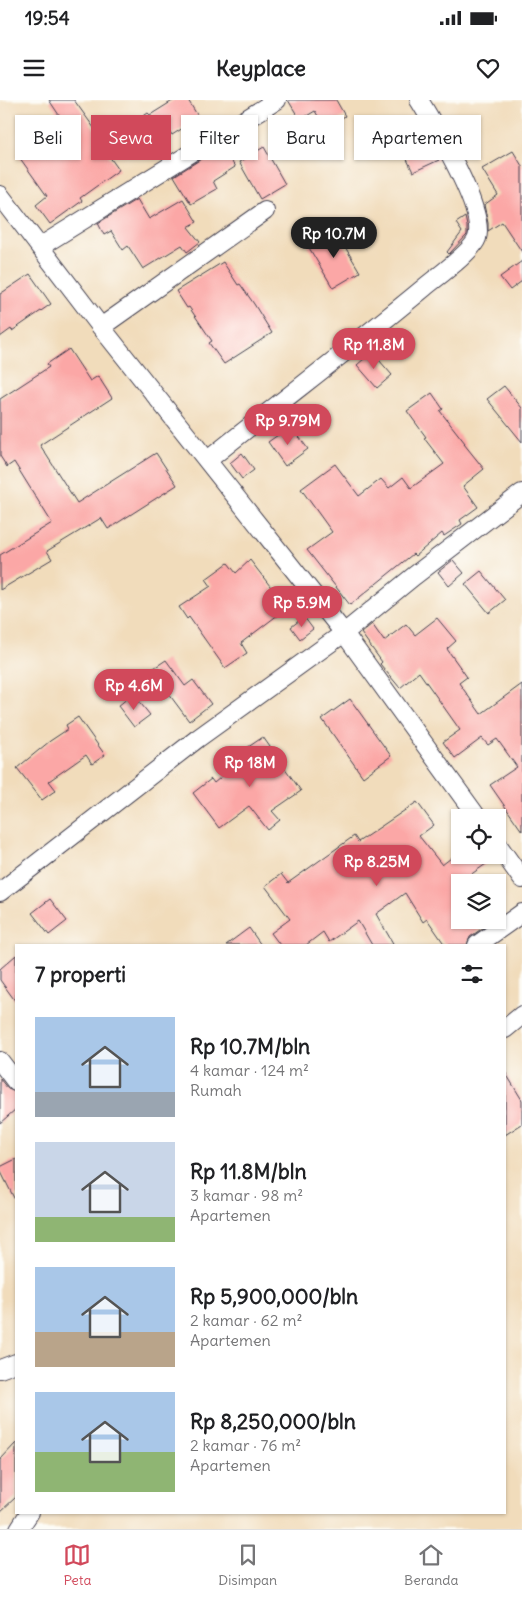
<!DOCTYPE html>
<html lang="id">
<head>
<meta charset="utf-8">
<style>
	body { margin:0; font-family:Delius,sans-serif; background:#f6f6f6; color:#202124; height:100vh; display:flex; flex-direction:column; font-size:19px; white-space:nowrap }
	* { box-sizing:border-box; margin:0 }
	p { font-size:16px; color:#757577 }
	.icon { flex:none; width:28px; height:28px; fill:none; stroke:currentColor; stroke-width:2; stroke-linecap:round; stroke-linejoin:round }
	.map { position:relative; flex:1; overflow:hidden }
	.drawer { position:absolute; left:15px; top:844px; width:491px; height:570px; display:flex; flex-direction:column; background:#fff; border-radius:0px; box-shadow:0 1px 4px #0004 }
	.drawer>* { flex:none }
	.top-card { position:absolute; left:15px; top:15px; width:492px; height:45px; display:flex; gap:10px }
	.tools { position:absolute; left:451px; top:709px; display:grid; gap:10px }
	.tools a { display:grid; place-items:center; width:55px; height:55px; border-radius:0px; background:#fff; box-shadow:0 1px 4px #0004; font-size:25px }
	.price { position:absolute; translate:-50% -42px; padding:0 11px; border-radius:18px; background:#d1495b; color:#fff; font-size:16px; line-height:32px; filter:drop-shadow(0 1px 2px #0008) }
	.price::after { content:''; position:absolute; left:50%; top:30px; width:15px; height:11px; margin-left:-8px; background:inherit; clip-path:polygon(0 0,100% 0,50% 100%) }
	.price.current { background:#222; color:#fff }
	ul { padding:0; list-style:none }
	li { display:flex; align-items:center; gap:15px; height:125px; padding:0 20px }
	li span { display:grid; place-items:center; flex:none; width:140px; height:100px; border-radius:0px; color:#555 }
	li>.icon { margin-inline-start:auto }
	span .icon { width:60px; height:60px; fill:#fffc; stroke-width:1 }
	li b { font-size:21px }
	h2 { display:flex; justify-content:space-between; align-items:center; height:60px; padding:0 20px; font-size:21px }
	.pill { padding:0 18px; border-radius:0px; background:#fff; box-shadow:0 1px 4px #0004; font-size:18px; line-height:45px }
	.pill.current { background:#d1495b; color:#fff }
	.status { display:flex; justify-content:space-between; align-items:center; height:35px; padding:0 25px; background:#fff; direction:ltr }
	.status svg { height:14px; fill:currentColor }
	header { display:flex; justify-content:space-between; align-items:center; height:65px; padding:0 20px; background:#fff; font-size:22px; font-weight:800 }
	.menu { display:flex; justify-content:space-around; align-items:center; height:70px; border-top:1px solid #e0e0e0; background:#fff; font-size:14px; color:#757577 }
	.menu a { display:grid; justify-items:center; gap:2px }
	.menu .current { color:#d1495b }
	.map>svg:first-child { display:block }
</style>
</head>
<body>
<div class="status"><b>19:54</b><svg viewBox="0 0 49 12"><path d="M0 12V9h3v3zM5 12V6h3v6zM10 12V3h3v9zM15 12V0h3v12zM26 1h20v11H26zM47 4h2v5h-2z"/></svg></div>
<header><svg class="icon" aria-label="menu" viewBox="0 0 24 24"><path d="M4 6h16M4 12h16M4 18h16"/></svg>Keyplace<svg class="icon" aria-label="heart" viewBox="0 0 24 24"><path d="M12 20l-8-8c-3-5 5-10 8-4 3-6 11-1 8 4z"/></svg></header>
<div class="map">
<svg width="522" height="1429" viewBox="0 0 522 1429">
	<rect width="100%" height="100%" fill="#fdfcf7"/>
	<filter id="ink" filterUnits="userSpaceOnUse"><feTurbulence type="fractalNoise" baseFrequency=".02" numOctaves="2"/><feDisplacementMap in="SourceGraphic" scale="10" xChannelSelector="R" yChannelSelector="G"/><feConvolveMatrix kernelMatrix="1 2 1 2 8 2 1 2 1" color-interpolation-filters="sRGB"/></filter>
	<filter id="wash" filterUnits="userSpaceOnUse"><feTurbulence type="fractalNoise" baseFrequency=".0096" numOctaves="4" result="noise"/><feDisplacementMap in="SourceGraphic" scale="20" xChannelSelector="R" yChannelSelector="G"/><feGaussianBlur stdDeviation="1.12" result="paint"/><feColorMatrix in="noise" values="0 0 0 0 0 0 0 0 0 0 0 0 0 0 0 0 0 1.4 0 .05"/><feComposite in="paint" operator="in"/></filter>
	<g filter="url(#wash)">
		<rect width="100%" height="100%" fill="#f1dcbb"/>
		<g id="blocks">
			<g fill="#fba7a6">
				<path d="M49,0h25l28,39 -3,3 20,28 -39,28 2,3 -32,23 -14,-19 11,-9 -30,-42 46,-33z"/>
				<path d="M174,0h14l11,18 -27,17 -2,-3 -29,19 -15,-23 22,-15 2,2z"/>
				<path d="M288,0h48l9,16 -20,12 -10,-17 -15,9z"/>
				<path d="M418,20l21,40 -26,12 -19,-40z"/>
				<path d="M222,46l13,21 -22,14 4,8 -26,15 -17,-28z"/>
				<path d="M264,47l21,37 -25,15 -21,-37z"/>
				<path d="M513,51l9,15v86l-20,-30 -14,9v-8l-4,-18 14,-10 -16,-26z"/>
				<path d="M137,99l12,20 34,-20 14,23 -9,5 12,15 -13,10 -5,-7 -39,24 -15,-23 -5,4 -12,-19 -7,4 -6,-12z"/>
				<path d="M465,117l2,9v9l-18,19 -2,-2 15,-20 -6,-9z"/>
				<path d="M335,130l25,42 -27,16 -25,-42z"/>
				<path d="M522,161v20l-12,9 -10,-13z"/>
				<path d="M223,162l15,23 2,-1 14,20 18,29 -48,31 -15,-21 3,-2 -23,-34 -2,1 -11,-17z"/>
				<path d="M30,174l21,30 -39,27 -1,-2 -11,8v-43z"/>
				<path d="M69,249l21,32 8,-5 14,22 -72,47 37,58 79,-50 21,32 -69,44 -7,-11 -54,33 5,8 -52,31v-35l52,-32 -38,-61 -7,5 -7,-11v-57l49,-32 -2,-3z"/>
				<path d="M372,252l20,23 -15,13 -20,-23z"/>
				<path d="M504,286l18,22v34l-35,-43z"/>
				<path d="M432,293l11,16 -3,2 25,32 -1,1 20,25 -21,17 15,21 -18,13 2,4 -18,12 -2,-3 -27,23 -2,-2 -63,51 -43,-55 25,-18 -31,-43 34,-25 24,32 22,-17 8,9 14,-11 8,11 33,-24 -20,-26 2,-1 -19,-26z"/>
				<path d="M291,326l17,23 -23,17 -17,-24z"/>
				<path d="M242,353l12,17 -12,9 -12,-16z"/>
				<path d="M250,460l37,48 -46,35 6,10 -22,15 -36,-51 -2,2 -8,-12 32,-21 -5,-7 22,-16 8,10z"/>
				<path d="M453,460l11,13 -15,13 -11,-14z"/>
				<path d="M481,471l24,29 -16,13 -24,-29z"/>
				<path d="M304,517l9,12 -13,10 -9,-12z"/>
				<path d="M437,518l19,23 -9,8 20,28 -8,6 22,31 41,-30v147l-32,-46 27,-18 -20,-28 -9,6 -6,-7 -27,20 -12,-16 17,-12 -41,-58 -19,16 -20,-24 2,-2 -21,-29 11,-9 12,17 22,-17 9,11z"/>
				<path d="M166,560l19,26 8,-6 18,24 -22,17 -38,-51z"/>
				<path d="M133,594l17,21 -16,12 -16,-21z"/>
				<path d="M350,599l41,57 -28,21 -41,-58z"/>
				<path d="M78,617l27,38 -13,9 -6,-9 -37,26 7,9 -14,10 -25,-32 33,-27 18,-12 -2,-4z"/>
				<path d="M263,637l38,54 -29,20 8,9 -12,10 -19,-24 -30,22 -26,-35 18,-14 3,4 31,-26 -4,-5z"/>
				<path d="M417,702l17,23 -15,11 23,29 13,-10h24l7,9 -26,18v38h24l3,5 -17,12 -3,8h-22l-18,-26 -4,3 -18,-29 -29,21 18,31h-22l-14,-24 -29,21 -6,-10 -17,13h-26l-9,-12 19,-14 -25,-33 16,-12 7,9 66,-47 4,6z"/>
				<path d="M50,799l17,22 -18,14 -17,-22z"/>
				<path d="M249,828l12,17h-35z"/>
				<path d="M16,855v47l-16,-22v-11z"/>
				<path d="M505,972l17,28v24l-17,11z"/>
				<path d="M0,979l8,10 8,3v17l-16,14z"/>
				<path d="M16,1059v43l-16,-32v-3z"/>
				<path d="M16,1343v54l-16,15v-52z"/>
			</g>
		</g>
	</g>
	<g filter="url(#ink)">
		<use href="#blocks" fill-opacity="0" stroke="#413e4e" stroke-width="1"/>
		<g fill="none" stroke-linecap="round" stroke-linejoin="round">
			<g stroke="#413e4e" stroke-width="20">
				<g id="street">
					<path d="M0,95l101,132 243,306 134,185"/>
					<path d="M41,146l236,-146"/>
					<path d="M101,227l164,-116"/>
					<path d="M208,360c72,-58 146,-114 217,-173 12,-10 48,-36 52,-49 9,-28 -43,-113 -58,-138"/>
					<path d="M498,745l24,34"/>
					<path d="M0,792l197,-153 147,-106 70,-57 108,-83"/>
					<path d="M477,845l45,-32"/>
					<path d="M505,929l17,-14"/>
					<path d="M0,961l16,21"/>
					<path d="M0,1269l16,-6"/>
					<path d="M19,1429l11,-17"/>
				</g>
			</g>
			<use href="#street" stroke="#fff" stroke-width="18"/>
		</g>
	</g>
</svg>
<div class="tools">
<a><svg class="icon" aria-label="locate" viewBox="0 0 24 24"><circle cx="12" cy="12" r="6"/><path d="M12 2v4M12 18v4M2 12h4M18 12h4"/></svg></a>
<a><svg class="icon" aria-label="layers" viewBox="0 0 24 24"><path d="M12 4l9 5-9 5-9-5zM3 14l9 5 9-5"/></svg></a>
</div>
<b class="price current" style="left:334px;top:159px">Rp 10.7M</b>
<b class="price" style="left:374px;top:270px">Rp 11.8M</b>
<b class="price" style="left:288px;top:346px">Rp 9.79M</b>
<b class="price" style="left:302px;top:528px">Rp 5.9M</b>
<b class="price" style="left:134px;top:611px">Rp 4.6M</b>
<b class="price" style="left:250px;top:688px">Rp 18M</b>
<b class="price" style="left:377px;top:787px">Rp 8.25M</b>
<div class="top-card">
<a class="pill">Beli</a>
<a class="pill current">Sewa</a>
<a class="pill">Filter</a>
<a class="pill">Baru</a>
<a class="pill">Apartemen</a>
</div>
<section class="drawer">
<h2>7 properti<svg class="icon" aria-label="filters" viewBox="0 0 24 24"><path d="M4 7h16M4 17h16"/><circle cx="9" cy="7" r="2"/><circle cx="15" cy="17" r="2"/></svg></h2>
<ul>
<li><span style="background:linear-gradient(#a9c7e8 75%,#9aa5b1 0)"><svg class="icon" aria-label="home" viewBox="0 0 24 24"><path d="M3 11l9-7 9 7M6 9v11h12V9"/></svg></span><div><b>Rp 10.7M/bln</b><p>4 kamar · 124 m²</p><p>Rumah</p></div></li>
<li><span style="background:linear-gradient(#c9d6e8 75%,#8fb573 0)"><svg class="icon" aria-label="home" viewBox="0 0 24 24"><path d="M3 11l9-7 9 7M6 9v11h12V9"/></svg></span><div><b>Rp 11.8M/bln</b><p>3 kamar · 98 m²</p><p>Apartemen</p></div></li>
<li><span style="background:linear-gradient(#a9c7e8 65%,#b9a48a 0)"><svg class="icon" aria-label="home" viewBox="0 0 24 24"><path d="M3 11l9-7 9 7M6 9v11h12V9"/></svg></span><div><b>Rp 5,900,000/bln</b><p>2 kamar · 62 m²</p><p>Apartemen</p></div></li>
<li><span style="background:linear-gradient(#a9c7e8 60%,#8fb573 0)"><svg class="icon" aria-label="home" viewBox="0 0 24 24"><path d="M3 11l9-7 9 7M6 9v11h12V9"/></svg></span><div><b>Rp 8,250,000/bln</b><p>2 kamar · 76 m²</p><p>Apartemen</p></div></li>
</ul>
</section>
</div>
<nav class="menu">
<a class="current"><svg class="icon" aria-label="map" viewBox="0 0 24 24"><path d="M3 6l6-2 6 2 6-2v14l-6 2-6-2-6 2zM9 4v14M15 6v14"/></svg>Peta</a>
<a><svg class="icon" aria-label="saved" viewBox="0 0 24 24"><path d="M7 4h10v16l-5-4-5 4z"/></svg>Disimpan</a>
<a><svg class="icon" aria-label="home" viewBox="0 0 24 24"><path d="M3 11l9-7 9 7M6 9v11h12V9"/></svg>Beranda</a>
</nav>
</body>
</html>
